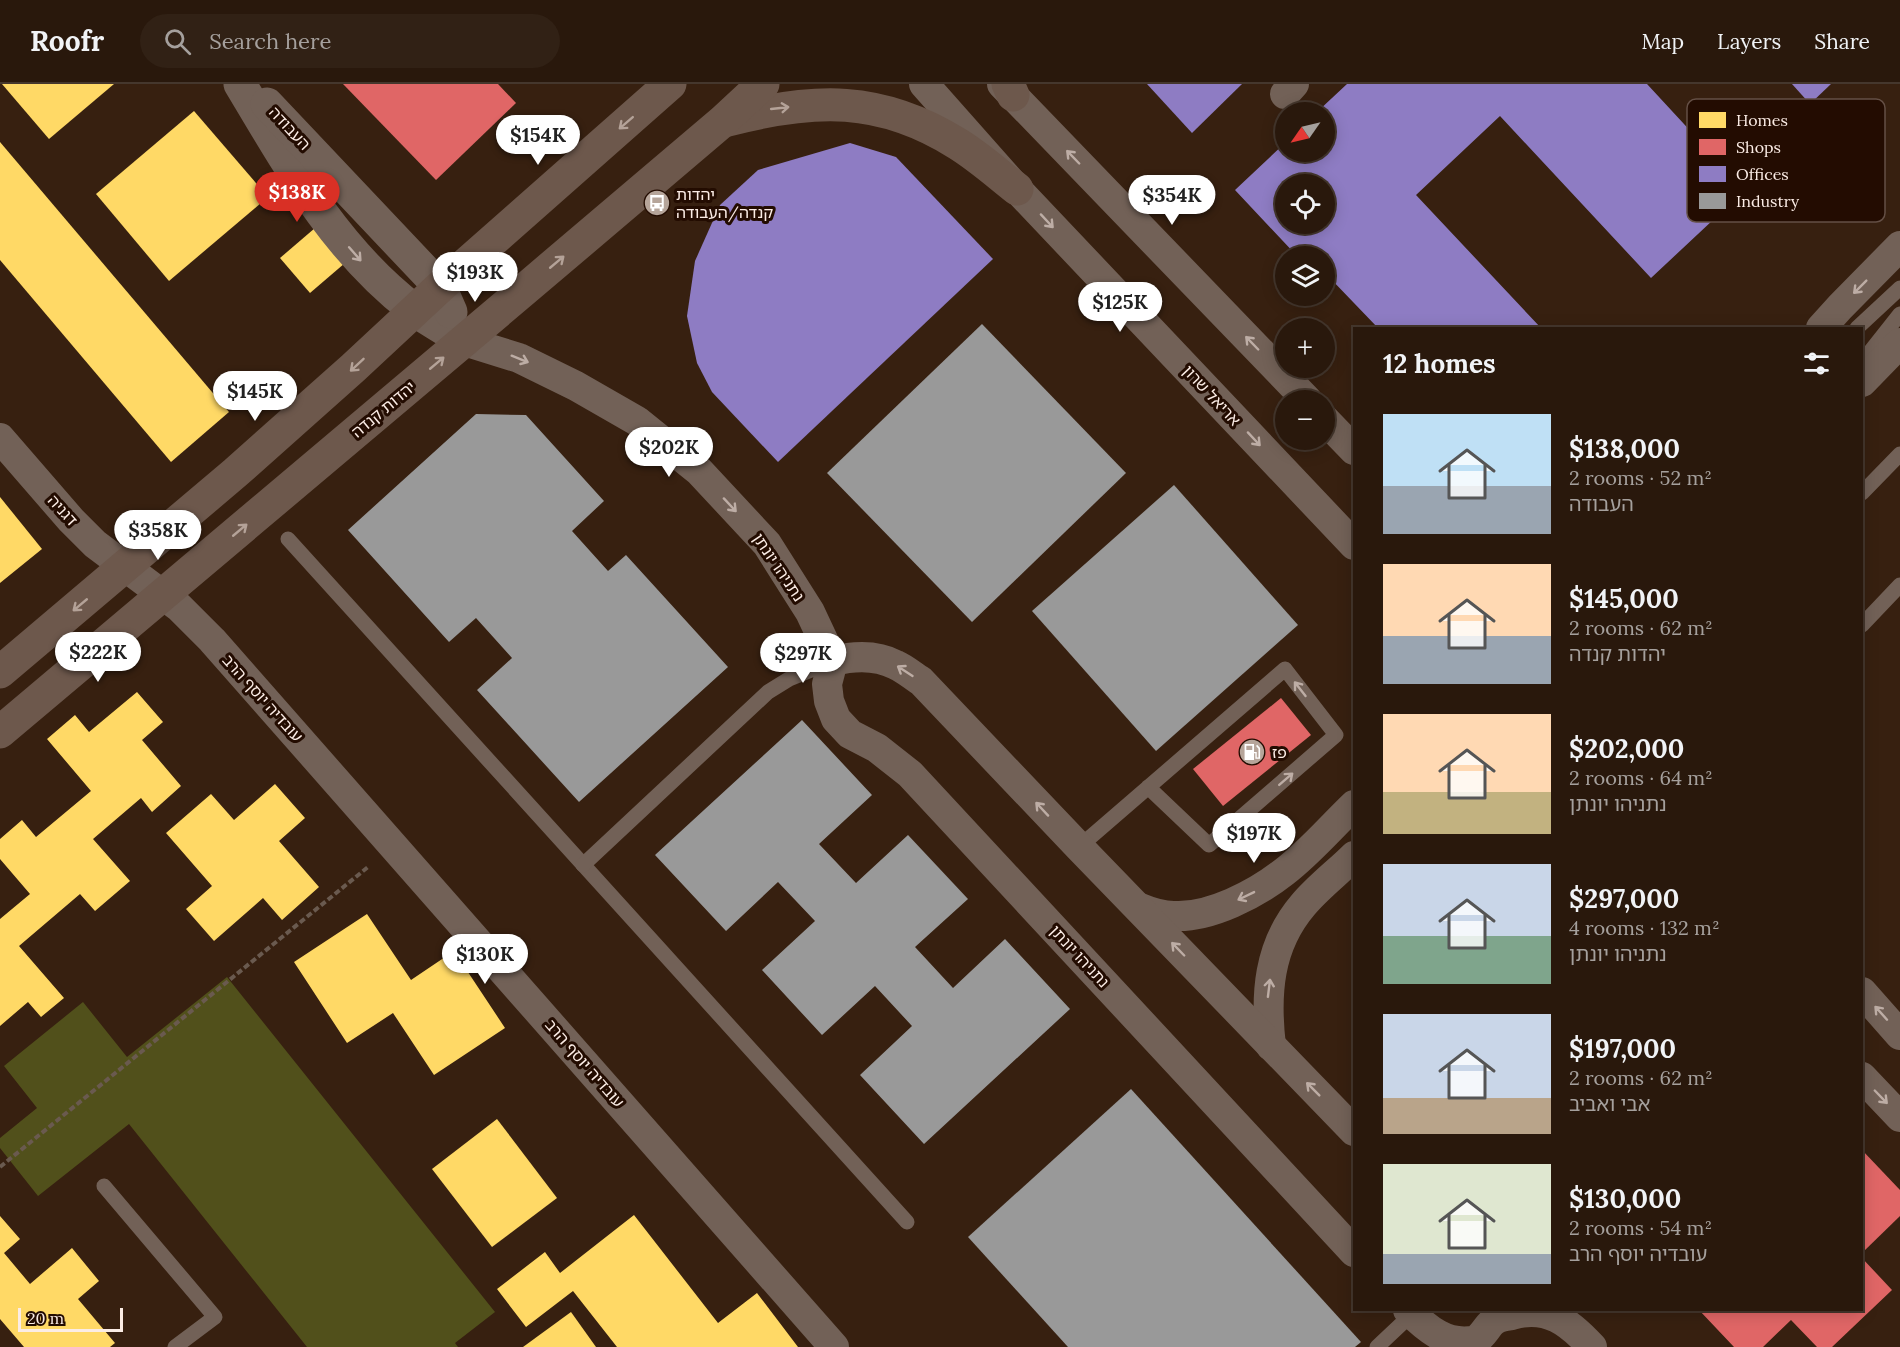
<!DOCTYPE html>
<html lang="en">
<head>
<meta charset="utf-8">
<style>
	body { margin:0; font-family:Lora,"Noto Sans Hebrew",serif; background:#312115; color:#f1f3f6; height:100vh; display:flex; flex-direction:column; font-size:22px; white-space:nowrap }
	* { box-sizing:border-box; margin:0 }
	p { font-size:20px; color:#a5a09d }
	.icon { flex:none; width:33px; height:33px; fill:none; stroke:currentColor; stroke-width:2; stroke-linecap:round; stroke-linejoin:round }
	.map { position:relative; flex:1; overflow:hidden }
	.sheet { position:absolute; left:1353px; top:243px; width:510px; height:984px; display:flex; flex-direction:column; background:#29180c; border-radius:0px; box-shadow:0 3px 15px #0003,0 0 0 2px #45372d }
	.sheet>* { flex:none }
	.needle { width:39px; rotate:236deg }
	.fabs { position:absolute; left:1275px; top:18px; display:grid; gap:12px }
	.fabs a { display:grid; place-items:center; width:60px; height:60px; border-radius:50%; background:#29180c; box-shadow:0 3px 15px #0003,0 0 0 2px #45372d; font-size:30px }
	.scale { position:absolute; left:18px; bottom:15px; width:105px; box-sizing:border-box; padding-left:6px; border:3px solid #fbece5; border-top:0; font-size:16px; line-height:21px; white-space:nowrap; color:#fbece5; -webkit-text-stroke:4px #230c01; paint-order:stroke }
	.price { position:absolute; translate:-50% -51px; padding:0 14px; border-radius:21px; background:#fff; color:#222; font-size:20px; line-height:39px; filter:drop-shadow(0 2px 3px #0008) }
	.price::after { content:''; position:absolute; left:50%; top:36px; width:18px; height:14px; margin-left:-9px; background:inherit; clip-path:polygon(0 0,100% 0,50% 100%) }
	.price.current { background:#d93025; color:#fff }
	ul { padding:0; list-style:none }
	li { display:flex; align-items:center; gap:18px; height:150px; padding:0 30px }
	li span { display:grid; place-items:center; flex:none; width:168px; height:120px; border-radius:0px; color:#555 }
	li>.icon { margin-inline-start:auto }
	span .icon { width:72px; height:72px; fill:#fffc; stroke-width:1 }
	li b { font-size:26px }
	h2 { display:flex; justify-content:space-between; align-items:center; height:72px; padding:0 30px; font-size:26px }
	header { display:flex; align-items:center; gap:36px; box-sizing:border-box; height:84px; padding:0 30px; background:#29180c; border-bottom:2px solid #45372d }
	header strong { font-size:28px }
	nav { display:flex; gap:33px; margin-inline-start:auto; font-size:21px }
	.search { width:420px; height:54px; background:#312115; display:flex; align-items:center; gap:15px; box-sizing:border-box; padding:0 21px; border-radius:33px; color:#a5a09d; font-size:22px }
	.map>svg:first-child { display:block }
</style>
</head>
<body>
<header>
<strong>Roofr</strong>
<div class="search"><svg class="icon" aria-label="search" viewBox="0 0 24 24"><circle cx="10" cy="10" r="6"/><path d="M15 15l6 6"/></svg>Search here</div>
<nav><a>Map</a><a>Layers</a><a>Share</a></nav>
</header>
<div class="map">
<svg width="1900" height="1263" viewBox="0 0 1900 1263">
	<rect width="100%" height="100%" fill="#372010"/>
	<path fill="#51501b" d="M227,893l268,335 -40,31 3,4h-151l-178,-223 -91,72 -38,-48v-10l37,-30 -33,-42 79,-64 44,55z"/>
	<g fill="#ffd966">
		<path d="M2,0h112l-65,55z"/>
		<path d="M194,27l74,86 -99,84 -73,-87z"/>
		<path d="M0,58l229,270 -58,50 -171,-202z"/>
		<path d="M315,144l30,35 -35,30 -30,-35z"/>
		<path d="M0,413l42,52 -42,34z"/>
		<path d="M137,608l26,30 -21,18 39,46 -29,26 -11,-14 -48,41 37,42 -35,30 -15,-17 -61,52 45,52 -23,19 -13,-15 -28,24v-107l30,-25 -30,-35v-20l22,-19 14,17 55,-46 -44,-52 28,-24 14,17z"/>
		<path d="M275,700l30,34 -26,23 40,46 -37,33 -19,-22 -49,43 -28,-32 26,-23 -46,-53 45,-39 23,26z"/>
		<path d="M367,830l44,66 43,-29 51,77 -71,47 -41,-62 -46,30 -53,-81z"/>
		<path d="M497,1035l60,79 -65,49 -60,-78z"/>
		<path d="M634,1131l84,108 39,-30 41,54h-181l-44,-56 -47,36 -29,-38 48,-37 15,21z"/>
		<path d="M0,1132l20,23 -16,14 26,31 42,-36 27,33 -21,18 37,44 -5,4h-86l-24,-28z"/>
		<path d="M571,1228l25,35h-73z"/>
	</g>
	<g fill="#e06666">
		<path d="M343,0h155l18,19 -80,77z"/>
		<path d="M1281,614l30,37 -88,71 -30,-37z"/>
		<path d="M1862,1066l38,40v26l-38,37z"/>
		<path d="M1862,1174l30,32 -60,57h-15l-26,-27 -28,27h-29l-35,-37h163z"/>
	</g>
	<g fill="#8e7cc3" fill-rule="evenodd">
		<path d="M1147,0h95l-50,49z"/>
		<path d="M1347,0h300l98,106 -94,88 -151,-162 -84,79 125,133h-163l-49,-51 -5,4v-25h-27l-62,-66 51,-48v10h38v-40h-7zM1286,100h38v40h-38z"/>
		<path d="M1792,0h39l-21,20z"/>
		<path d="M850,59l46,14 97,102 -215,203 -66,-70 -15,-29 -10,-47 8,-55 25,-56 38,-35z"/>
	</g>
	<g fill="#999">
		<path d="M982,240l144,149 -154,149 -145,-149z"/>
		<path d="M476,330l50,1 78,86 -32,30 36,40 18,-16 102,112 -149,135 -102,-112 35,-32 -36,-40 -27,24 -101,-112z"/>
		<path d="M1174,401l124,140 -142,126 -124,-140z"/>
		<path d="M802,636l70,75 -53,49 37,39 52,-48 60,64 -53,48 38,41 52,-49 65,70 -146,135 -64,-69 52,-49 -37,-40 -53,49 -60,-65 53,-49 -37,-39 -52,49 -71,-76z"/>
		<path d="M1131,1005l230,253 -6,5h-287l-100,-110z"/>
	</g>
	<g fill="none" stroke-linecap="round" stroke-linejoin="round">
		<path stroke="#6a5a4f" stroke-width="4" stroke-dasharray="6 3" stroke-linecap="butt" d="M0,1083l368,-300"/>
		<g stroke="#726157" stroke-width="15">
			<path d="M1857,244l43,-40"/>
			<path d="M1862,278l38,-48"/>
			<path d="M1862,409l38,-39"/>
			<path d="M288,455l619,683"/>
			<path d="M1862,541l38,-40"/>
			<path d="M1079,763l206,-178 51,66 -127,110 -61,-58"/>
			<path d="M583,781l185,-173 21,-13 44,-18"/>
			<path d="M104,1102l111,131 -40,30"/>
			<path d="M1377,1263l35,-33"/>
		</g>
		<g stroke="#726157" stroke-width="30">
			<path d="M924,0l93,105 337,356"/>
			<path d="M1002,0l305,316"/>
			<path d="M1285,10l9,-10"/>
			<path d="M1821,244l19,-21 60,-61"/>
			<path d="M464,257l55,17 57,28 61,35 62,50 68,73 43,68 23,49"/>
			<path d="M1862,298l38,-39"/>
			<path d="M1324,335l30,31"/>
			<path d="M0,354l71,82 24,24 84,63 33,33 622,707"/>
			<path d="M1138,823c12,5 23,9 36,9 36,2 82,-22 110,-44 25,-19 47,-45 70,-67"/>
			<path d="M1862,908l38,43"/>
			<path d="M1271,962c-6,-51 -3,-100 32,-141 15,-18 35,-33 51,-49"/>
			<path d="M1862,993l38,40"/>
			<path d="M1354,1047l-275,-284 -158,-166c-8,-5 -16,-12 -25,-16 -19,-10 -43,-9 -63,-4l-6,23 2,17 7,18 14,15 27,14 33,26 444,478"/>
			<path d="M1408,1226c18,18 39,37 68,30 8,-5 12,-16 19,-20 4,-3 12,-4 17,-5 35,-11 58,8 80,32"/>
		</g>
		<g stroke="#726157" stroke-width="33">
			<path d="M240,0c49,82 96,166 173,225 16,12 34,21 51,32"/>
			<path d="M267,20l173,183 11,25"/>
		</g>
		<g stroke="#6d584c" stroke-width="33">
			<path d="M1008,0l5,11"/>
			<path d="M728,36c86,-22 152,-25 230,24 21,13 40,30 59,45"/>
			<path d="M0,588l235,-199 118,-105 87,-81 230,-203"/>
			<path d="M0,648l524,-442 199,-169 40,-37"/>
		</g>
	</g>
	<defs><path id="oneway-shaft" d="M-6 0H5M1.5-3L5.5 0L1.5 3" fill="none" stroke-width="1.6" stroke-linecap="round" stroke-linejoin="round" transform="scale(1.5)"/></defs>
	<g stroke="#b4a298">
		<use href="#oneway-shaft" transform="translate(780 24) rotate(-6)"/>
		<use href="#oneway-shaft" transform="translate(626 39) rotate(139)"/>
		<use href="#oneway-shaft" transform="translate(557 178) rotate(-40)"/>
		<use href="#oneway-shaft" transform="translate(437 279) rotate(-40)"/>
		<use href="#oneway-shaft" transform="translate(357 281) rotate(137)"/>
		<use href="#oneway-shaft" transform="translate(240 446) rotate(-40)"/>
		<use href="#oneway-shaft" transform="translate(80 521) rotate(140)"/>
	</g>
	<g stroke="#bdada5">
		<use href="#oneway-shaft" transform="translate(1073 73) rotate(-134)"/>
		<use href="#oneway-shaft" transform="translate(1047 137) rotate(47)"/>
		<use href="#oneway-shaft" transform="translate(355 170) rotate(49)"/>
		<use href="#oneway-shaft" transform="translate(1860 203) rotate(135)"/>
		<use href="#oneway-shaft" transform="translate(1252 259) rotate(-134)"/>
		<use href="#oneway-shaft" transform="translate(520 275) rotate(22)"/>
		<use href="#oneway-shaft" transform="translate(1254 355) rotate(47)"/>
		<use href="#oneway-shaft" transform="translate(730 421) rotate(47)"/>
		<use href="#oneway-shaft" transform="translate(905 587) rotate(-147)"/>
		<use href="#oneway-shaft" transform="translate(1300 605) rotate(-128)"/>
		<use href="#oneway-shaft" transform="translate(1286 695) rotate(-41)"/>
		<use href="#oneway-shaft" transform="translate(1042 725) rotate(-133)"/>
		<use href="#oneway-shaft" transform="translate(1246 812) rotate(154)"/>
		<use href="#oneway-shaft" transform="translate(1178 865) rotate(-134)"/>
		<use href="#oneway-shaft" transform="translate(1269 904) rotate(-83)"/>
		<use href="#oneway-shaft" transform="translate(1881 929) rotate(-132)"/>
		<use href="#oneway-shaft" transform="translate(1313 1005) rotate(-135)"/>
		<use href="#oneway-shaft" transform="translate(1881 1013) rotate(46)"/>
	</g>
	<defs>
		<g id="bus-disc" transform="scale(1.35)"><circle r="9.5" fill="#b6a59a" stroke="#230c01"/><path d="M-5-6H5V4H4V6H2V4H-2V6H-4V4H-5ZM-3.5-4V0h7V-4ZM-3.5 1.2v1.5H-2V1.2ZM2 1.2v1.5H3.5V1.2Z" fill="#fff"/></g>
		<g id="fuel-disc" transform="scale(1.35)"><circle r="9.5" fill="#b6a59a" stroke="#230c01"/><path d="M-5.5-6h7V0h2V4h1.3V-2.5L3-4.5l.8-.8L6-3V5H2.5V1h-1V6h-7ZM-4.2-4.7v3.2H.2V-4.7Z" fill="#fff"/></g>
	</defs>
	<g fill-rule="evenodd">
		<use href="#bus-disc" x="657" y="119"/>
		<use href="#fuel-disc" x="1252" y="668"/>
	</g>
	<g text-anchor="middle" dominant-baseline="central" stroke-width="6" stroke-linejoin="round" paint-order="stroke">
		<g font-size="16" fill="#fbece5" stroke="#230c01">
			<text transform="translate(290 44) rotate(47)">העבודה</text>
			<text transform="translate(1212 311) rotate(47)">אריאל שרון</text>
			<text transform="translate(383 325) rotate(-40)">יהדות קנדה</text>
			<text transform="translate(63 426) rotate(48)">דגניה</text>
			<text transform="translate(779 483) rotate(56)">נתניהו יונתן</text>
			<text transform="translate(263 614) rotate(48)">עובדיה יוסף הרב</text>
			<text transform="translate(1080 872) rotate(47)">נתניהו יונתן</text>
			<text transform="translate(585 979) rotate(49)">עובדיה יוסף הרב</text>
		</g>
		<g font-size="16" fill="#fbece5" stroke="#230c01" text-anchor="start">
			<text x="676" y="110">יהדות<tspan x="676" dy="18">קנדה/העבודה</tspan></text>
			<text x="1272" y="668">פז</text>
		</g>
	</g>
	<rect x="1687" y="15" width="198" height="123" rx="9" fill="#230c01" stroke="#644f45" stroke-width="1.5"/>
	<rect x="1699" y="28" width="27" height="16" fill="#ffd966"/>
	<rect x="1699" y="55" width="27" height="16" fill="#e06666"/>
	<rect x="1699" y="82" width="27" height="16" fill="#8e7cc3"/>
	<rect x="1699" y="109" width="27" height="16" fill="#999"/>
	<g font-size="16" fill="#fbece5">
		<text x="1736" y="42">Homes</text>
		<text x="1736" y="69">Shops</text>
		<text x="1736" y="96">Offices</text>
		<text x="1736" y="123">Industry</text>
	</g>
</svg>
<div class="fabs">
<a><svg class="needle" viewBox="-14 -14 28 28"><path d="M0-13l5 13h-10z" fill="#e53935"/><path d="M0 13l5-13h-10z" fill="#a5a09d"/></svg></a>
<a><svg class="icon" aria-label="locate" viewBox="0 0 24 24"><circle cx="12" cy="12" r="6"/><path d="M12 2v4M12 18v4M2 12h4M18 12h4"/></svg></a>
<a><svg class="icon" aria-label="layers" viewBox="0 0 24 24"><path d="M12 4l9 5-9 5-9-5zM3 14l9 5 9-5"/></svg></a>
<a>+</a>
<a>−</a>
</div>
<div class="scale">20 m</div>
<b class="price" style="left:538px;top:82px">$154K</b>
<b class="price current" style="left:297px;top:139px">$138K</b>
<b class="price" style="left:1172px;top:142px">$354K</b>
<b class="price" style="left:475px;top:219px">$193K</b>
<b class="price" style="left:1120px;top:249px">$125K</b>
<b class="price" style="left:255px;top:338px">$145K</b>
<b class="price" style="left:669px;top:394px">$202K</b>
<b class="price" style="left:158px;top:477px">$358K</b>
<b class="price" style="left:98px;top:599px">$222K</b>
<b class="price" style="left:803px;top:600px">$297K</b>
<b class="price" style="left:1254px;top:780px">$197K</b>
<b class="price" style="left:485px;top:901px">$130K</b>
<section class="sheet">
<h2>12 homes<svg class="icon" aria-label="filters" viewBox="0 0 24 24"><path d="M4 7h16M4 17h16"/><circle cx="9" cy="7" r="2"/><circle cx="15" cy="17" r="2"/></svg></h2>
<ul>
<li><span style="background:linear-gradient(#bfe0f5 60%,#9aa5b1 0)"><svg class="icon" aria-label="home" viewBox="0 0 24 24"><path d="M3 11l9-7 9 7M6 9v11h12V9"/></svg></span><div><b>$138,000</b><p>2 rooms · 52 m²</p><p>העבודה</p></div></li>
<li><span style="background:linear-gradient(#ffd9b3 60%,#9aa5b1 0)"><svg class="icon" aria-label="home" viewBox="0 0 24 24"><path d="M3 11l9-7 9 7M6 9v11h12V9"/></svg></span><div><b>$145,000</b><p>2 rooms · 62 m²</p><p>יהדות קנדה</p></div></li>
<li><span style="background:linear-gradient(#ffd9b3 65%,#c2b280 0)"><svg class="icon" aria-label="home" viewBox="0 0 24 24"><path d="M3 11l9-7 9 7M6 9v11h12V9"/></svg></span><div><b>$202,000</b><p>2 rooms · 64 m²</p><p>נתניהו יונתן</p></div></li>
<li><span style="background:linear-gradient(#c9d6e8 60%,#7fa58c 0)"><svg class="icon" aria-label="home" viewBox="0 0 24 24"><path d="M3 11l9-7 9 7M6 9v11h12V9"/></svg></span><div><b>$297,000</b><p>4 rooms · 132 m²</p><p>נתניהו יונתן</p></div></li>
<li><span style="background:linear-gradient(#c9d6e8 70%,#b9a48a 0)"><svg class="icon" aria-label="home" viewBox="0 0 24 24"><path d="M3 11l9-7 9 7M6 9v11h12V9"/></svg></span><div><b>$197,000</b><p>2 rooms · 62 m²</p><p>אבי ואביב</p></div></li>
<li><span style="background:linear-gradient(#dfe7d0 75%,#9aa5b1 0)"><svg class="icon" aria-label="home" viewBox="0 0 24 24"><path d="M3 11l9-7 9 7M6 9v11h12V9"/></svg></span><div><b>$130,000</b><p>2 rooms · 54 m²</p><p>עובדיה יוסף הרב</p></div></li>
</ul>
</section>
</div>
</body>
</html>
